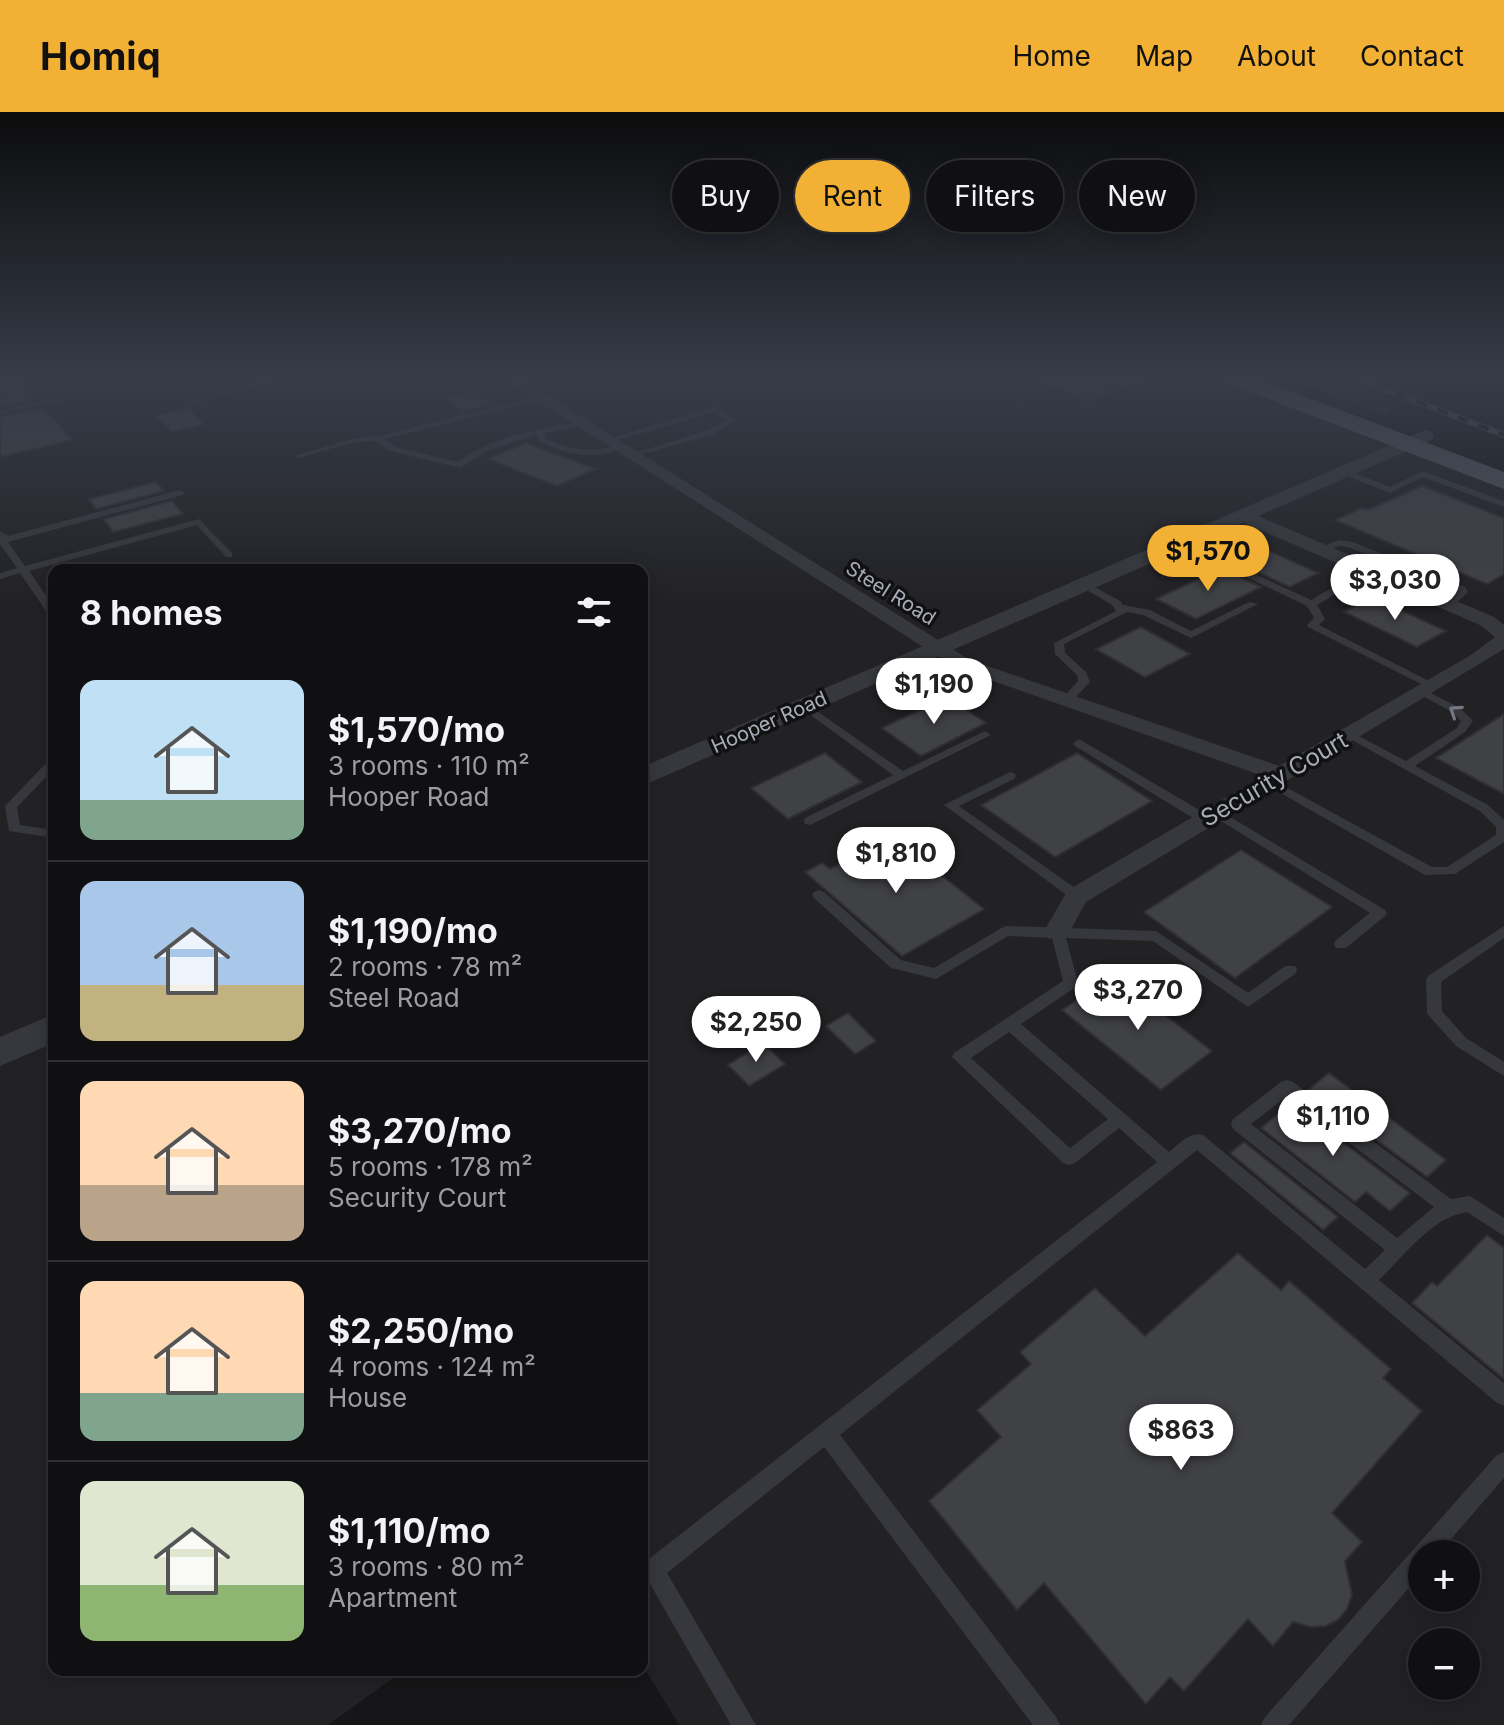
<!DOCTYPE html>
<html lang="en">
<head>
<meta charset="utf-8">
<style>
	body { margin:0; font-family:Inter,sans-serif; background:#1e1e20; color:#f1f3f6; height:100vh; display:flex; flex-direction:column; font-size:30px; white-space:nowrap }
	* { box-sizing:border-box; margin:0 }
	p { font-size:26px; color:#9c9d9f }
	.icon { flex:none; width:44px; height:44px; fill:none; stroke:currentColor; stroke-width:2; stroke-linecap:round; stroke-linejoin:round }
	.map { position:relative; flex:1; overflow:hidden }
	.details { position:absolute; left:48px; top:452px; width:600px; height:1112px; display:flex; flex-direction:column; background:#101012; border-radius:16px; box-shadow:0 4px 20px #0003,0 0 0 2px #303032 }
	.details>* { flex:none }
	.banner { position:absolute; left:672px; top:48px; width:712px; height:72px; display:flex; gap:16px }
	.buttons { position:absolute; left:1408px; top:1428px; display:grid; gap:16px }
	.buttons a { display:grid; place-items:center; width:72px; height:72px; border-radius:50%; background:#101012; box-shadow:0 4px 20px #0003,0 0 0 2px #303032; font-size:40px }
	.price { position:absolute; translate:-50% -68px; padding:0 18px; border-radius:28px; background:#fff; color:#222; font-size:26px; line-height:52px; filter:drop-shadow(0 2px 4px #0008) }
	.price::after { content:''; position:absolute; left:50%; top:48px; width:24px; height:18px; margin-left:-12px; background:inherit; clip-path:polygon(0 0,100% 0,50% 100%) }
	.price.current { background:#f2b134; color:#111 }
	ul { padding:0; list-style:none }
	li { display:flex; align-items:center; gap:24px; height:200px; padding:0 32px }
	li+li { border-top:2px solid #303032 }
	li span { display:grid; place-items:center; flex:none; width:224px; height:160px; border-radius:16px; color:#555 }
	li>.icon { margin-inline-start:auto }
	span .icon { width:96px; height:96px; fill:#fffc; stroke-width:1 }
	li b { font-size:34px }
	h2 { display:flex; justify-content:space-between; align-items:center; height:96px; padding:0 32px; font-size:34px }
	.tag { padding:0 28px; border-radius:36px; background:#101012; box-shadow:0 4px 20px #0003,0 0 0 2px #303032; font-size:28px; line-height:72px }
	.tag.current { background:#f2b134; color:#111 }
	header { display:flex; align-items:center; gap:48px; box-sizing:border-box; height:112px; padding:0 40px; background:#f2b134; color:#111 }
	header strong { font-size:38px }
	nav { display:flex; gap:44px; margin-inline-start:auto; font-size:28px }
	.map>svg:first-child { display:block }
</style>
</head>
<body>
<header>
<strong>Homiq</strong>
<nav><a>Home</a><a>Map</a><a>About</a><a>Contact</a></nav>
</header>
<div class="map">
<svg width="1504" height="1613" viewBox="0 0 1504 1613">
	<rect width="100%" height="100%" fill="#161618"/>
	<g fill="#222225" fill-rule="evenodd">
		<path d="M0,266h1213l291,108v1239h-825l-37,-61v-1094h-588v1100h350l-76,55h-328zM1422,1442h44v44h-44zM1422,1530h44v44h-44z"/>
		<path d="M1286,266h55l55,22 -9,16z"/>
	</g>
	<g fill="#404145" stroke="#303034" stroke-width="2">
		<path d="M0,266h19l17,21 -36,8z"/>
		<path d="M1109,266l-4,5 6,4 21,-9h12l1,3 -56,20 -54,-22z"/>
		<path d="M473,279l20,13 -29,7 -19,-13z"/>
		<path d="M43,296l30,32 -73,17v-40z"/>
		<path d="M188,296l16,16 -32,8 -16,-16z"/>
		<path d="M526,331l69,26 -38,17 -69,-27z"/>
		<path d="M156,370l8,9 -68,18 -7,-10z"/>
		<path d="M1422,374l82,32v56l-17,10 -152,-64 27,-12 6,2z"/>
		<path d="M172,389l11,13 -70,18 -9,-13z"/>
		<path d="M1254,432l64,29 -28,14 -65,-30z"/>
		<path d="M1221,456l40,19 -65,32 -40,-20z"/>
		<path d="M1372,485l74,34 -29,16 -73,-35z"/>
		<path d="M1141,515l49,27 -45,23 -49,-28z"/>
		<path d="M947,585l39,26 -65,33 -39,-28z"/>
		<path d="M1504,602v80l-68,-36z"/>
		<path d="M825,641l37,29 -74,37 -37,-31z"/>
		<path d="M1077,641l75,48 -97,56 -74,-52z"/>
		<path d="M892,724l92,73 -82,47 -97,-84 17,-9 8,6z"/>
		<path d="M1241,738l91,57 -97,71 -91,-66z"/>
		<path d="M1114,864l98,75 -51,39 -99,-80z"/>
		<path d="M848,901l28,28 -21,13 -29,-28z"/>
		<path d="M763,931l22,21 -36,22 -21,-21z"/>
		<path d="M1329,961l117,87 -19,17 -119,-87z"/>
		<path d="M1291,991l119,90 -20,18 -24,-19 -11,10 -94,-74z"/>
		<path d="M1244,1030l94,75 -15,13 -93,-77z"/>
		<path d="M1487,1123l17,13v131l-92,-76 20,-21 5,4z"/>
		<path d="M1238,1141l43,37 8,-9 102,88 -8,9 39,33 -90,102 30,29 -17,19 7,34 -5,14 -9,11 -12,6 -16,1 -17,-5 -20,24 -25,-27 -64,72 -14,-14 -24,27 -102,-121 -27,27 -88,-109 72,-64 -24,-27 54,-46 -11,-12 75,-64 50,48z"/>
	</g>
	<g fill="none" stroke-linecap="round" stroke-linejoin="round">
		<g fill="#37383d" fill-rule="evenodd">
			<path d="M275,266h13l-94,25 -4,-2z"/>
			<path d="M1117,266h12l-17,6 -4,-2z"/>
			<path d="M541,283h3v4l-160,40 12,8 62,15c35,-27 81,-32 123,-41h3v4l-39,8v5c26,13 47,15 74,7l4,2c-27,15 -58,7 -85,-6l-1,-6 -50,16 -27,17 -70,-17 -14,-10 -20,1 -58,16 -4,-2 62,-18 22,-2z"/>
			<path d="M59,285l4,2 -1,2 -62,13v-4z"/>
			<path d="M715,295l21,14 -22,13 -82,23 -4,-2 80,-25 19,-9 -13,-9 -103,30 -7,-2z"/>
			<path d="M1345,357l45,18 33,-16 81,30v6l-81,-30 -33,16 -48,-19 -1,-2z"/>
			<path d="M180,378l4,3 -1,2 -175,47 17,24 174,-47 33,34v4h-6l-29,-32 -168,46 25,36v4h-8l-26,-38 -20,6v-6l17,-5 -17,-24v-6z"/>
			<path d="M1339,428l14,2 112,45 3,5 -16,15h-8v-4l13,-12 -109,-44 -8,-1 -20,6 -5,-3z"/>
			<path d="M1221,449h6l84,39 55,-32h6v4l-55,33 8,14 -6,6 120,61 -6,3 -4,-1 -121,-61 -1,-2 7,-7 -7,-12 -86,-41z"/>
			<path d="M1082,471h6l32,18 3,4 27,5 41,21 58,-29 9,2 -67,34 -48,-23 -16,-3 -63,32 1,9 21,19 4,10 -20,21 -4,1 -6,-3 18,-20 -1,-6 -22,-21 -1,-11 62,-32 -4,-6 -30,-18z"/>
			<path d="M1423,577l37,19 13,13 -8,11 -50,34 73,39 16,15v22l-49,32 -30,1 -162,-92 6,-4 4,1 159,87h15l49,-32v-8l-16,-16 -137,-76 6,-4 4,2 53,28 51,-33 4,-7 -9,-9 -33,-18v-4z"/>
			<path d="M805,591l98,68 78,-38 4,-2 6,4 -181,90 -5,-1 -1,-3 1,-3 88,-43 -92,-67 -2,-2z"/>
			<path d="M1079,627l132,78 1,3 -1,3h-10l-126,-77 -2,-3z"/>
			<path d="M54,646v11l-37,38 3,18 34,5v8l-45,-7 -4,-25 45,-47z"/>
			<path d="M1010,660l4,1 2,3 -2,3 -55,27 123,87 2,3 -2,3h-10l-128,-94z"/>
			<path d="M1217,697l168,101 2,3 -2,3 -39,32h-10l-2,-4 2,-4 34,-27 -157,-97 -2,-3z"/>
			<path d="M819,778l5,2 77,68 33,8 71,-42 151,5 92,62 37,-27h10l2,4 -2,4 -47,33 -95,-66 -87,-3 12,45 -2,4 -55,37 148,128c10,-8 21,-21 34,-17l162,134 20,-19 -152,-121 -2,-5 2,-5 48,-37 6,-2 6,2 158,117 19,-3 34,22v18l-37,-24c-35,5 -63,44 -88,68l125,103v23l-7,-3 -300,-253 -357,285 216,282 4,8h-27l-209,-278 -157,126 89,152h-25l-89,-155 3,-8 512,-400 -38,-34 -44,35 -6,2 -6,-2 -111,-106 2,-4 109,-72 -11,-43 -44,-2 -72,43 -45,-11 -77,-70 -2,-3 2,-3zM1009,920l99,87 -38,29 -99,-90zM1287,984l147,111 -37,31 -146,-114z"/>
			<path d="M1504,814v12l-63,44 1,29 24,27 38,24v14l-48,-30 -26,-29 -3,-4 -1,-33 2,-4z"/>
			<path d="M1504,1340v26l-66,76h-16v19l-133,152h-28l4,-8 232,-262z"/>
		</g>
		<g fill="#37383d" fill-rule="evenodd">
			<path d="M503,266h17l450,282 309,106 192,-111 24,-18 -15,-12 -243,-105 -2,-4 2,-4h12l245,105 10,8v24l-418,253 -20,36 -9,2 -9,-2 -4,-7 24,-41 195,-114 -307,-108z"/>
			<path d="M0,419l9,5 -1,8 -8,1z"/>
		</g>
		<g fill="#37383d" fill-rule="evenodd">
			<path d="M1425,318l7,2 2,4 -2,4 -790,346v-19z"/>
			<path d="M54,902v29l-54,23v-29z"/>
		</g>
		<path fill="#53555c" fill-rule="evenodd" d="M1224,266h32l248,94v17l-277,-106z"/>
		<g stroke="#4a4c52" stroke-width="6">
			<path id="rail" d="M1355,266l149,57"/>
		</g>
		<use href="#rail" stroke="#111113" stroke-width="4" stroke-dasharray="11" stroke-linecap="butt"/>
	</g>
	<defs><path id="oneway-chevron" d="M-2-3.5L2.5 0L-2 3.5" fill="none" stroke-width="1.6" stroke-linecap="round" stroke-linejoin="round" transform="scale(2)"/></defs>
	<use stroke="#757881" href="#oneway-chevron" transform="translate(1455 599) rotate(-146)"/>
	<linearGradient id="sky" x2="0" y2="1"><stop stop-color="#0c0c0d"/><stop offset="0.54" stop-color="#363c48"/><stop offset="1" stop-color="#363c48" stop-opacity="0"/></linearGradient>
	<rect width="1504" height="492" fill="url(#sky)"/>
	<g text-anchor="middle" dominant-baseline="central" stroke-width="7" stroke-linejoin="round" paint-order="stroke">
		<g font-size="20" fill="#a8adb8" stroke="#111113">
			<text transform="translate(891 481) rotate(32)">Steel Road</text>
			<text transform="translate(769 610) rotate(-24)">Hooper Road</text>
		</g>
		<g font-size="24" fill="#a8adb8" stroke="#111113">
			<text transform="translate(1274 667) rotate(-30)">Security Court</text>
		</g>
	</g>
</svg>
<div class="buttons">
<a>+</a>
<a>−</a>
</div>
<b class="price current" style="left:1208px;top:481px">$1,570</b>
<b class="price" style="left:1395px;top:510px">$3,030</b>
<b class="price" style="left:934px;top:614px">$1,190</b>
<b class="price" style="left:896px;top:783px">$1,810</b>
<b class="price" style="left:1138px;top:920px">$3,270</b>
<b class="price" style="left:756px;top:952px">$2,250</b>
<b class="price" style="left:1333px;top:1046px">$1,110</b>
<b class="price" style="left:1181px;top:1360px">$863</b>
<div class="banner">
<a class="tag">Buy</a>
<a class="tag current">Rent</a>
<a class="tag">Filters</a>
<a class="tag">New</a>
</div>
<section class="details">
<h2>8 homes<svg class="icon" aria-label="filters" viewBox="0 0 24 24"><path d="M4 7h16M4 17h16"/><circle cx="9" cy="7" r="2"/><circle cx="15" cy="17" r="2"/></svg></h2>
<ul>
<li><span style="background:linear-gradient(#bfe0f5 75%,#7fa58c 0)"><svg class="icon" aria-label="home" viewBox="0 0 24 24"><path d="M3 11l9-7 9 7M6 9v11h12V9"/></svg></span><div><b>$1,570/mo</b><p>3 rooms · 110 m²</p><p>Hooper Road</p></div></li>
<li><span style="background:linear-gradient(#a9c7e8 65%,#c2b280 0)"><svg class="icon" aria-label="home" viewBox="0 0 24 24"><path d="M3 11l9-7 9 7M6 9v11h12V9"/></svg></span><div><b>$1,190/mo</b><p>2 rooms · 78 m²</p><p>Steel Road</p></div></li>
<li><span style="background:linear-gradient(#ffd9b3 65%,#b9a48a 0)"><svg class="icon" aria-label="home" viewBox="0 0 24 24"><path d="M3 11l9-7 9 7M6 9v11h12V9"/></svg></span><div><b>$3,270/mo</b><p>5 rooms · 178 m²</p><p>Security Court</p></div></li>
<li><span style="background:linear-gradient(#ffd9b3 70%,#7fa58c 0)"><svg class="icon" aria-label="home" viewBox="0 0 24 24"><path d="M3 11l9-7 9 7M6 9v11h12V9"/></svg></span><div><b>$2,250/mo</b><p>4 rooms · 124 m²</p><p>House</p></div></li>
<li><span style="background:linear-gradient(#dfe7d0 65%,#8fb573 0)"><svg class="icon" aria-label="home" viewBox="0 0 24 24"><path d="M3 11l9-7 9 7M6 9v11h12V9"/></svg></span><div><b>$1,110/mo</b><p>3 rooms · 80 m²</p><p>Apartment</p></div></li>
</ul>
</section>
</div>
</body>
</html>
